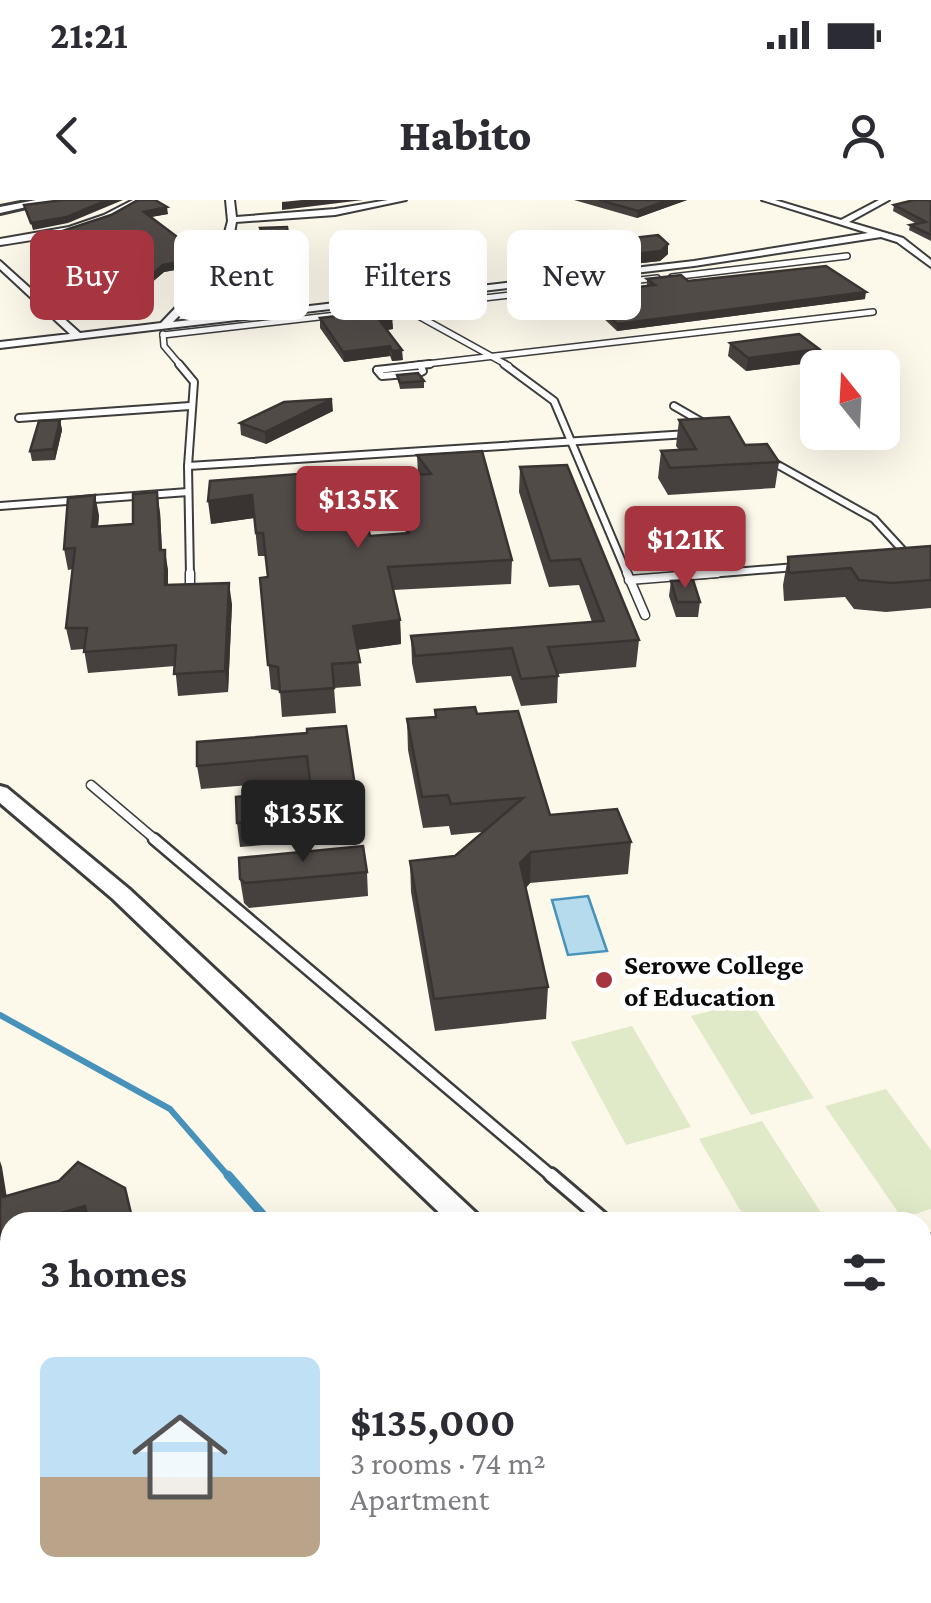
<!DOCTYPE html>
<html lang="en">
<head>
<meta charset="utf-8">
<style>
	body { margin:0; font-family:"Crimson Pro",serif; background:#f2f2f3; color:#2b2b33; height:100vh; display:flex; flex-direction:column; font-size:38px; white-space:nowrap }
	* { box-sizing:border-box; margin:0 }
	p { font-size:32px; color:#7c7c81 }
	.icon { flex:none; width:55px; height:55px; fill:none; stroke:currentColor; stroke-width:2; stroke-linecap:round; stroke-linejoin:round }
	.map { position:relative; flex:1; overflow:hidden }
	.details { position:absolute; left:0px; top:1012px; width:932px; height:392px; display:flex; flex-direction:column; background:#fff; border-radius:30px 30px 0 0; box-shadow:0 10px 40px #0002 }
	.details>* { flex:none }
	.top-card { position:absolute; left:30px; top:30px; width:872px; height:90px; display:flex; gap:20px }
	.needle { width:65px; rotate:342deg }
	.controls { position:absolute; left:800px; top:150px; display:grid; gap:20px }
	.controls a { display:grid; place-items:center; width:100px; height:100px; border-radius:15px; background:#fff; box-shadow:0 10px 40px #0002; font-size:50px }
	.price { position:absolute; translate:-50% -85px; padding:0 22px; border-radius:10px; background:#a73540; color:#fff; font-size:32px; line-height:65px; filter:drop-shadow(0 2px 5px #0008) }
	.price::after { content:''; position:absolute; left:50%; top:60px; width:30px; height:22px; margin-left:-15px; background:inherit; clip-path:polygon(0 0,100% 0,50% 100%) }
	.price.on { background:#222; color:#fff }
	ul { padding:0; list-style:none }
	li { display:flex; align-items:center; gap:30px; height:250px; padding:0 40px }
	li span { display:grid; place-items:center; flex:none; width:280px; height:200px; border-radius:15px; color:#555 }
	li>.icon { margin-inline-start:auto }
	span .icon { width:120px; height:120px; fill:#fffc; stroke-width:1 }
	li b { font-size:42px }
	h2 { display:flex; justify-content:space-between; align-items:center; height:120px; padding:0 40px; font-size:42px }
	.pill { padding:0 35px; border-radius:15px; background:#fff; box-shadow:0 10px 40px #0002; font-size:35px; line-height:90px }
	.pill.on { background:#a73540; color:#fff }
	.status { display:flex; justify-content:space-between; align-items:center; height:70px; padding:0 50px; background:#fff; direction:ltr }
	.status svg { height:28px; fill:currentColor }
	header { display:flex; justify-content:space-between; align-items:center; height:130px; padding:0 40px; background:#fff; font-size:45px; font-weight:800 }
	.map>svg:first-child { display:block }
</style>
</head>
<body>
<div class="status"><b>21:21</b><svg viewBox="0 0 49 12"><path d="M0 12V9h3v3zM5 12V6h3v6zM10 12V3h3v9zM15 12V0h3v12zM26 1h20v11H26zM47 4h2v5h-2z"/></svg></div>
<header><svg class="icon" aria-label="back" viewBox="0 0 24 24"><path d="M15 5l-7 7 7 7"/></svg>Habito<svg class="icon" aria-label="person" viewBox="0 0 24 24"><circle cx="12" cy="8" r="4"/><path d="M4 21q1-7 8-7t8 7"/></svg></header>
<div class="map">
<svg width="931" height="1403" viewBox="0 0 931 1403">
	<rect width="100%" height="100%" fill="#fcf8ea"/>
	<g fill="#e0eac9">
		<path d="M750,801l64,97 -63,17 -60,-99z"/>
		<path d="M632,826l59,101 -65,18 -55,-103z"/>
		<path d="M886,889l45,61v59l-29,9 -77,-112z"/>
		<path d="M762,921l65,101h-80l-48,-83z"/>
	</g>
	<path fill="#b5dbed" stroke="#4692ba" stroke-width="2.5" d="M588,696l19,55 -39,4 -16,-55z"/>
	<g fill="none" stroke-linecap="round" stroke-linejoin="round">
		<path stroke="#4692ba" stroke-width="6" d="M0,815l170,94 60,69"/>
		<g stroke="#4692ba" stroke-width="9">
			<path d="M228,975l41,47"/>
			<path d="M652,1395l7,8"/>
		</g>
		<g stroke="#3d3d3d" stroke-width="8">
			<g id="service-far4">
				<path d="M672,77l175,-21"/>
				<path d="M404,108l105,58"/>
				<path d="M163,134l1,12 17,20"/>
				<path d="M163,135l494,-57"/>
				<path d="M409,166l464,-54"/>
			</g>
		</g>
		<g stroke="#3d3d3d" stroke-width="10">
			<g id="service-far3">
				<path d="M179,164l15,18 -6,84 2,110"/>
				<path d="M504,164l50,37 74,175"/>
				<path d="M377,170l53,-6"/>
				<path d="M377,170l5,6 37,-3 4,-2 -3,-6"/>
				<path d="M674,206l33,19"/>
				<path d="M19,218l171,-12"/>
				<path d="M771,261l103,58 34,37"/>
				<path d="M188,266l500,-32"/>
				<path d="M0,306l188,-14"/>
				<path d="M685,376l111,-9"/>
			</g>
		</g>
		<g stroke="#3d3d3d" stroke-width="11">
			<g id="service-far2">
				<path d="M190,373v15"/>
				<path d="M627,373l18,42"/>
				<path d="M629,380l88,-7"/>
				<path d="M91,585l66,56"/>
			</g>
		</g>
		<g stroke="#3d3d3d" stroke-width="15">
			<path id="service-far1" d="M154,639l400,339"/>
		</g>
		<g stroke="#3d3d3d" stroke-width="18">
			<g id="service">
				<path d="M551,975l55,47"/>
				<path d="M922,1044l9,-3"/>
				<path d="M922,1294l9,7"/>
			</g>
		</g>
		<g stroke="#3d3d3d" stroke-width="4">
			<g id="minor">
				<path d="M133,0h10c-40,30 -95,38 -143,45v-6l69,-12 35,-12z"/>
				<path d="M226,0h8l2,17 99,-8 53,-9h18l-71,15 -99,7c-6,43 -34,70 -63,100l521,-61 174,-28 -106,-33h13l66,20 38,-20h10l-40,22 54,16 28,22v7l-34,-25 -16,-5 -187,29 -694,82v-6l70,-8 -70,-65v-8l80,72 81,-10 39,-41 19,-27 9,-34z"/>
			</g>
		</g>
		<g stroke="#3d3d3d" stroke-width="6">
			<g id="tertiary">
				<path d="M36,0h21l-57,13v-6z"/>
				<path d="M0,586l7,2 122,101 348,325 4,8h-32l-336,-323 -113,-96z"/>
				<path d="M837,1395h39l3,8h-39z"/>
			</g>
		</g>
		<use href="#service-far4" stroke="#fff" stroke-width="5"/>
		<use href="#service-far3" stroke="#fff" stroke-width="6"/>
		<use href="#service-far2" stroke="#fff" stroke-width="8"/>
		<use href="#service-far1" stroke="#fff" stroke-width="10"/>
		<use href="#service" stroke="#fff" stroke-width="12"/>
		<use href="#minor" fill="#fff" fill-rule="evenodd"/>
		<use href="#tertiary" fill="#fff" fill-rule="evenodd"/>
	</g>
	<g fill="#46403e" fill-rule="evenodd">
		<path d="M574,0h113l-50,18z"/>
		<path d="M931,0v41l-22,-11 1,-5 7,-1 -24,-13 1,-6z"/>
		<path d="M163,5l5,9 -17,3 46,49 -33,6 -41,35 -21,-2 -34,13 -10,-9 -1,-8 23,-14 -12,-17 -6,-39 49,-16z"/>
		<path d="M617,40l51,4v10l-8,7 -36,4 -5,-4v-8l-3,-3z"/>
		<path d="M647,79l41,2 177,18 -248,32 -33,-31 1,-6 62,-9z"/>
		<path d="M359,108l33,11 1,10 -6,1 16,30 -11,1 -2,-5 -46,6 -24,-34v-10l40,-5z"/>
		<path d="M730,143l87,19 -71,9 -18,-15z"/>
		<path d="M397,175l27,6v7l-24,1z"/>
		<path d="M333,211l-67,33 -25,-9 -1,-12z"/>
		<path d="M60,220l2,10 -7,30 -23,1 -2,-10z"/>
		<path d="M679,220l66,25 34,17 -4,26 -107,7 -10,-17 3,-27 18,-1 -3,-4z"/>
		<path d="M417,255l95,105 -1,24 -118,6 7,30 1,24 -44,6 4,36 -27,2 2,25 -54,4 -2,-26 -9,-2 -11,-111 8,-1 -2,-21h-8l-4,-38 -43,6 152,-46 55,-3zM403,315l3,19 -36,2 -4,-19z"/>
		<path d="M520,267l119,173 -3,27 -78,7 -1,29 -36,3 -10,-30 -95,7 -4,-20 -1,-27 181,-14 -13,-37 -30,2 -30,-95z"/>
		<path d="M160,312l2,38 6,20v15l64,19 -4,88 -50,4 -3,-30 -87,7 -4,-24 -13,1 -5,-22 7,-59 -5,1 -4,-21 35,-34 -1,12 35,-3z"/>
		<path d="M931,346v62l-45,4 -32,-3 -9,-12 -61,4 -1,-16 5,-28z"/>
		<path d="M671,381l29,21 -2,15h-22l-7,-21z"/>
		<path d="M435,510l42,4 73,101 81,27 -3,32 -98,9 -4,5 22,99 -2,32 -111,12 -24,-139 -1,-31 45,-5 27,-24 -31,3 -2,-9 -26,2 -15,-78 -1,-31 28,-2z"/>
		<path d="M307,533l52,80 2,24 -121,10 -3,-24 74,-33 -1,-10 -109,9 -4,-23z"/>
		<path d="M367,672l1,24 -119,12 -5,-5 -4,-24z"/>
	</g>
	<g fill="#393432">
		<path d="M107,0h16l-55,23 -35,7 -2,-7z"/>
		<path d="M302,0h61l-81,10v-8z"/>
		<path d="M668,0h19l-50,18 1,-7z"/>
		<path d="M167,7l1,7 -23,4 -1,-6z"/>
		<path d="M668,44v10l-8,7 -36,4 1,-10z"/>
		<path d="M291,55v10l-39,3 -1,-10z"/>
		<path d="M197,59v7l-33,6 -41,35 -1,-7 41,-35z"/>
		<path d="M365,90l1,6 -20,2v-6z"/>
		<path d="M866,92l-1,7 -248,32v-7z"/>
		<path d="M101,98l1,7 -34,13 -1,-8z"/>
		<path d="M392,119l1,10 -13,2v-10z"/>
		<path d="M390,146v10l-46,6 -1,-10z"/>
		<path d="M819,149l-2,13 -71,9 2,-13z"/>
		<path d="M402,150l1,10 -11,1v-10z"/>
		<path d="M332,199l1,12 -67,33 -1,-12z"/>
		<path d="M60,220l2,10 -7,30 -2,-11z"/>
		<path d="M157,292l3,20 3,59 -3,-21z"/>
		<path d="M95,295l4,20 -3,33 -4,-21z"/>
		<path d="M252,295l2,23 -43,6 -3,-23z"/>
		<path d="M165,350l3,20v36l-3,-21z"/>
		<path d="M229,383l3,21 -4,88 -3,-21z"/>
		<path d="M400,420l1,24 -47,6 -1,-24z"/>
		<path d="M531,652l-1,31 -11,12 1,-32z"/>
		<path d="M0,961l2,6 8,50 -7,-20 -3,-19z"/>
		<path d="M85,1006l5,16h-60z"/>
		<path d="M10,1029v22l-10,3v-22z"/>
		<path d="M10,1182v26l-10,4v-27z"/>
		<path d="M9,1268l1,4v21l-10,2v-25z"/>
	</g>
	<g fill="#514b48" stroke="#393432" stroke-width="2.5" fill-rule="evenodd">
		<path d="M63,0h44l-40,17 -36,6 -7,-18z"/>
		<path d="M138,0h17l12,7 -23,5 44,33 9,14 -34,6 -41,35 -21,-2 -34,12 -10,-9 26,-16 -16,-22 -5,-32 49,-16z"/>
		<path d="M599,0h69l-30,11z"/>
		<path d="M914,0h17v35l-21,-10 16,-3 -32,-17z"/>
		<path d="M287,27l4,28 -40,3 -1,-21 13,-1 -3,-8z"/>
		<path d="M658,35l10,9 -7,7 -36,4 -6,-5 9,-1 -11,-9z"/>
		<path d="M826,66l40,26 -249,32 -32,-30 70,-9 -8,-6 34,-4 7,6z"/>
		<path d="M358,81l7,9 -19,2 -6,-9z"/>
		<path d="M382,106l10,13 -12,2 22,29 -10,1 -2,-5 -47,6 -23,-34 42,-5 -3,-5z"/>
		<path d="M799,134l20,15 -71,9 -18,-15z"/>
		<path d="M418,173l6,8 -24,2 -3,-8z"/>
		<path d="M332,199l-67,33 -25,-9 44,-21z"/>
		<path d="M729,217l16,28 22,-1 12,18 -109,6 -9,-17 35,-2 -17,-29z"/>
		<path d="M60,220l-7,29 -23,2 9,-30z"/>
		<path d="M482,251l30,109 -124,7 12,53 -47,6 7,36 -28,2 2,24 -54,4 -2,-25 -10,-2 -8,-87 8,-1 -5,-44h-7l-4,-38 -44,6 2,-20 151,-12 2,9 68,-4 -14,-19zM402,292l7,41 -39,3 -10,-41z"/>
		<path d="M567,265l72,175 -91,7 10,29 -37,3 -9,-31 -97,8 -4,-20 193,-15 -24,-62 -30,2 -30,-94z"/>
		<path d="M157,292l3,58h5v35l64,-2 -4,88 -51,3 2,-29 -92,7 3,-24h-21l9,-80 -11,1 4,-51 27,-3 -3,32 41,-3v-30z"/>
		<path d="M931,346v34l-39,3 -33,-3 -8,-12 -62,5 -1,-16z"/>
		<path d="M693,380l7,22h-23l-6,-21z"/>
		<path d="M475,507l2,7 41,-3 32,104 67,-6 14,33 -100,10 -11,11 28,124 -114,12 -24,-138 45,-5 68,-58 -72,6 -3,-9 -26,2 -15,-78 29,-2 -1,-7z"/>
		<path d="M346,526l13,87 -122,10 -1,-26 75,-7 -4,-34 -110,10v-24l110,-9v-4z"/>
		<path d="M363,646l4,26 -122,11 -5,-4 -1,-21z"/>
		<path d="M78,962l47,26 8,34h-44l-4,-16 -55,16h-20v7l-10,3v-54l3,19 56,-16z"/>
		<path d="M10,1142v40l-10,3v-40z"/>
		<path d="M10,1234v40l-1,-6 -9,2v-34z"/>
	</g>
	<circle fill="#a73540" stroke="#fff" stroke-width="4" cx="604" cy="780" r="10"/>
	<g text-anchor="middle" dominant-baseline="central" stroke-width="10" stroke-linejoin="round" paint-order="stroke">
		<g font-size="28" font-weight="bold" fill="#0a0a0a" stroke="#fff" text-anchor="start">
			<text x="624" y="764">Serowe College<tspan x="624" dy="32">of Education</tspan></text>
		</g>
	</g>
</svg>
<div class="controls">
<a><svg class="needle" viewBox="-14 -14 28 28"><path d="M0-13l5 13h-10z" fill="#e53935"/><path d="M0 13l5-13h-10z" fill="#7c7c81"/></svg></a>
</div>
<b class="price" style="left:358px;top:351px">$135K</b>
<b class="price" style="left:685px;top:391px">$121K</b>
<b class="price on" style="left:303px;top:665px">$135K</b>
<div class="top-card">
<a class="pill on">Buy</a>
<a class="pill">Rent</a>
<a class="pill">Filters</a>
<a class="pill">New</a>
</div>
<section class="details">
<h2>3 homes<svg class="icon" aria-label="filters" viewBox="0 0 24 24"><path d="M4 7h16M4 17h16"/><circle cx="9" cy="7" r="2"/><circle cx="15" cy="17" r="2"/></svg></h2>
<ul>
<li><span style="background:linear-gradient(#bfe0f5 60%,#b9a48a 0)"><svg class="icon" aria-label="home" viewBox="0 0 24 24"><path d="M3 11l9-7 9 7M6 9v11h12V9"/></svg></span><div><b>$135,000</b><p>3 rooms · 74 m²</p><p>Apartment</p></div></li>
</ul>
</section>
</div>
</body>
</html>
